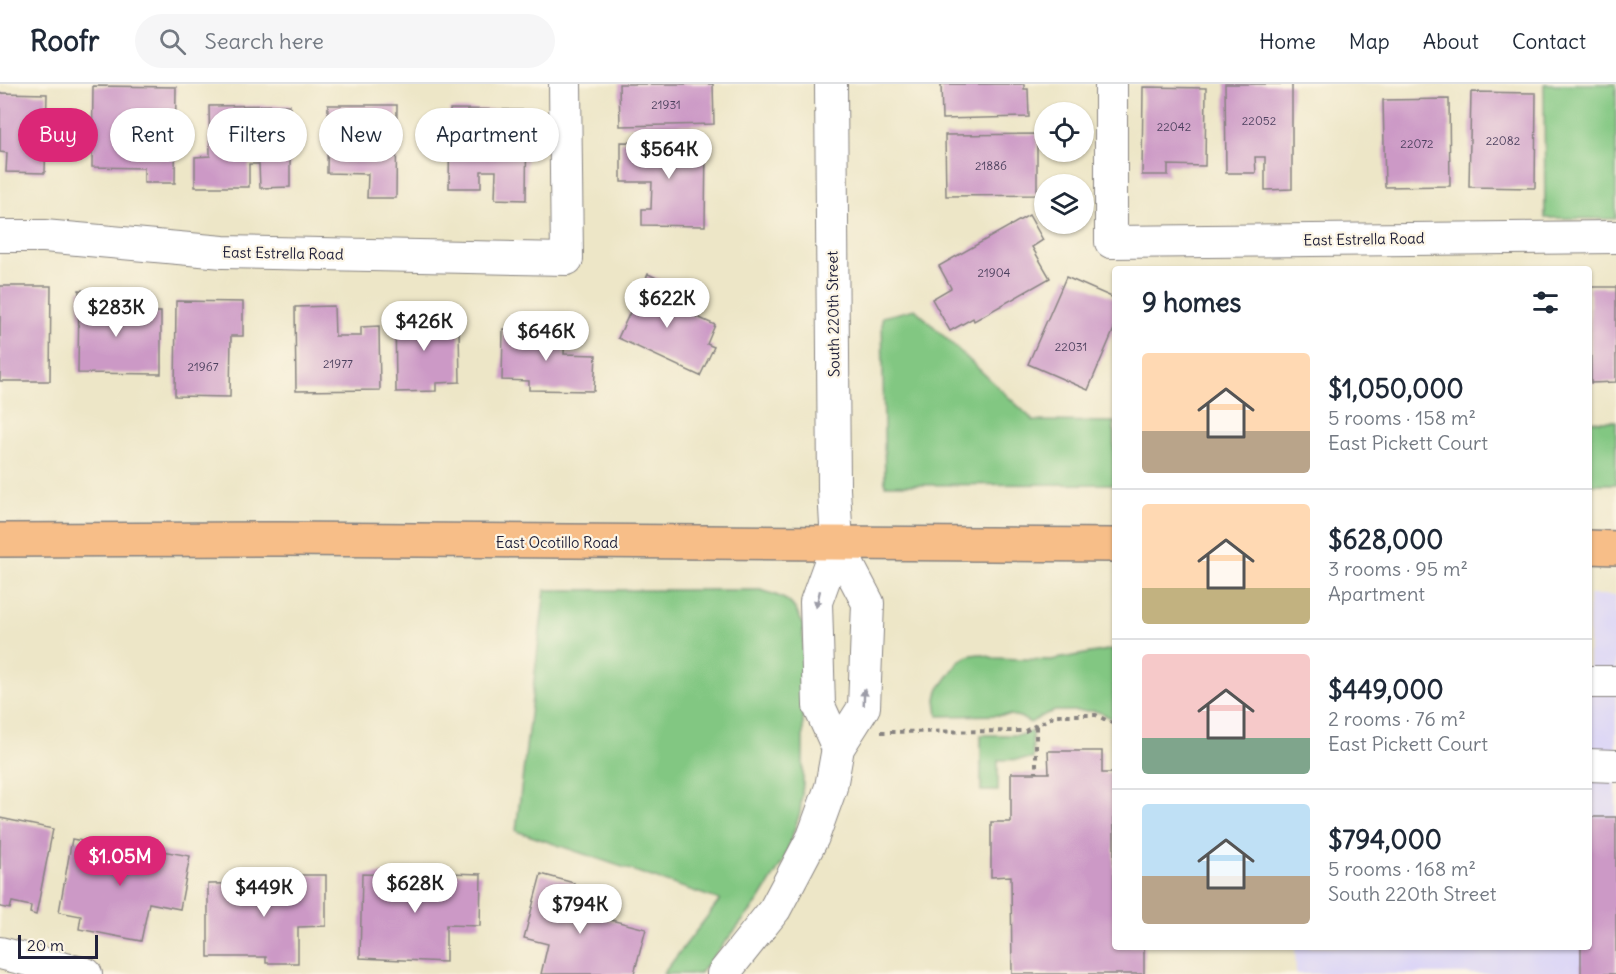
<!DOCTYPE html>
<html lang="en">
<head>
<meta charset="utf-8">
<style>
	body { margin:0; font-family:Delius,sans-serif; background:#f6f6f7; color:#1f2937; height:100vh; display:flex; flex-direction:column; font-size:22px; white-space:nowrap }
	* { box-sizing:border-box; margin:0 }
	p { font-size:20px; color:#747a83 }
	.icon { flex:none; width:33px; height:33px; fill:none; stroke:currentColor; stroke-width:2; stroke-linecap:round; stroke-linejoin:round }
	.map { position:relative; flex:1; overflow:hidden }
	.panel { position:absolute; left:1112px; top:182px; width:480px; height:684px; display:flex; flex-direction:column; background:#fff; border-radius:6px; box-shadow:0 2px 4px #0004 }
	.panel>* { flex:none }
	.top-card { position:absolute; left:18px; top:24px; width:570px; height:54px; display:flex; gap:12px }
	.fabs { position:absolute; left:1034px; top:18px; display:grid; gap:12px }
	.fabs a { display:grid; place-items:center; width:60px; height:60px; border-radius:50%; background:#fff; box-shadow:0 2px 4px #0004; font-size:30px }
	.scale { position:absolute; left:18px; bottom:15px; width:80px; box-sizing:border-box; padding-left:6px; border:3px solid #22223b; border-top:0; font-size:16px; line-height:21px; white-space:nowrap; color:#22223b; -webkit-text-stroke:4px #fcf5e5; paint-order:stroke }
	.price { position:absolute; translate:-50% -51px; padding:0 14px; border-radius:21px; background:#fff; color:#222; font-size:20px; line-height:39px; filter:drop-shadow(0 2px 3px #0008) }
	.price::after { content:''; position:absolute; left:50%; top:36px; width:18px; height:14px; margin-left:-9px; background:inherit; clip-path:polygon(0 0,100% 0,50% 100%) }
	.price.on { background:#db2777; color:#fff }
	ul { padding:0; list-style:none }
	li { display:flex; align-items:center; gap:18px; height:150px; padding:0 30px }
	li+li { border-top:2px solid #e0e1e3 }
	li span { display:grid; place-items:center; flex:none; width:168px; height:120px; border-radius:6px; color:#555 }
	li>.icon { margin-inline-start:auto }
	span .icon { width:72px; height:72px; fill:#fffc; stroke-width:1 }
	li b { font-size:26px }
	h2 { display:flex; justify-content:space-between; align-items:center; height:72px; padding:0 30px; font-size:26px }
	.chip { padding:0 21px; border-radius:27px; background:#fff; box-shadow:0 2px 4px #0004; font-size:21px; line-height:54px }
	.chip.on { background:#db2777; color:#fff }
	header { display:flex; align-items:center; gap:36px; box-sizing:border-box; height:84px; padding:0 30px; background:#fff; border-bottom:2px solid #e0e1e3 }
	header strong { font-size:28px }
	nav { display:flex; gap:33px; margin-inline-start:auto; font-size:21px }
	.search { width:420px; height:54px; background:#f6f6f7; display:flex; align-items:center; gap:15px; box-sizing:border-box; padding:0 21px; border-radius:33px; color:#747a83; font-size:22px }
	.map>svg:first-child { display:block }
</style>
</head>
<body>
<header>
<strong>Roofr</strong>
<div class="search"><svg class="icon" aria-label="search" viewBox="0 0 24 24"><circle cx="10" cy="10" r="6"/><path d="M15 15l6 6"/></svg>Search here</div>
<nav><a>Home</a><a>Map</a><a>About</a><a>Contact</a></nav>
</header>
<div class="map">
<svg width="1616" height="890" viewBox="0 0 1616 890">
	<rect width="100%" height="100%" fill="#fcf5e5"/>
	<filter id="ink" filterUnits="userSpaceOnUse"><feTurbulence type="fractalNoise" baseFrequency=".0167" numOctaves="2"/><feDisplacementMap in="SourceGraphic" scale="12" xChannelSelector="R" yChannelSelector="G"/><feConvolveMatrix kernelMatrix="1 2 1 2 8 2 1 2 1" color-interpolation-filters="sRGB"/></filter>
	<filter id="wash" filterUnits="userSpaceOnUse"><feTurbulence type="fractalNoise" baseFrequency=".008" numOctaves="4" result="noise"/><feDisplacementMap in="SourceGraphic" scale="24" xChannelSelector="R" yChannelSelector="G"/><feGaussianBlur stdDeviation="1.35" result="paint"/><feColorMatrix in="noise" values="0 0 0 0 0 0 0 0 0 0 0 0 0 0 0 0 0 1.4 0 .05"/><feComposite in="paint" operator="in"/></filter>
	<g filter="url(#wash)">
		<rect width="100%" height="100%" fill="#ede6c7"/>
		<path fill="#dcd6f6" d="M1589,511h27v379h-320l-1,-27 293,-1z"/>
		<g fill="#82c782" stroke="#52745e" stroke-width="1.5">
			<path d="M1544,0h72v135l-71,-1z"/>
			<path d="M915,225l119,112 80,1v62l-229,1 -3,-168z"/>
			<rect x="1589" y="337" width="27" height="63"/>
			<path d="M545,506h216c24,8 32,9 42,35v158l-3,30 -16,47 -26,42 -59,72h-36l57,-74 -204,-69z"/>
			<path d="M1114,565v71l-12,-7 -8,-2h-39l-9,3 -16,9 -10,-6 -10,-2 -72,1 -2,-17 2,-9 22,-30 11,-5 9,-1 14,4 57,2z"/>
			<path d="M1032,647l1,28 -35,1v31h-17v-56h41z"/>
		</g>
		<g id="blocks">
			<g fill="#cc99c6">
				<path d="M619,0h94l1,40 -94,2z"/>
				<path d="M941,0h83v5h4l1,28 -87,2z"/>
				<path d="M1225,0h67v105l-27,1v-33h-10l1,16h-30z"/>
				<path d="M93,2l83,1 -1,96h-31v-15l-52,-1z"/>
				<path d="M1143,3l63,1 -1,78 -37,-1v10h-26z"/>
				<path d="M1471,8l65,1 -1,95 -66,-1z"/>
				<path d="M0,9l47,1 -2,79 -39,-1 1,-19 -7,-1z"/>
				<path d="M1449,15l1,87 -65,1 -2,-87z"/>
				<path d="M290,21v82l-30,1 -1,-24h-10v23h-54v-30l15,-1 -1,-50z"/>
				<path d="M328,21h69l-1,93h-29l1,-24 -41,-1z"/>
				<path d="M450,25l77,1 -1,90 -31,-1 1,-28h-15v17h-32z"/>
				<path d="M1037,50v61l-91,1 -1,-61z"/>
				<path d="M621,58l85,1 -1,83 -63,-1v-16h9l1,-27h-31z"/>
				<path d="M1029,131l14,25 -11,7 18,31 -76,43 -1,-3 -23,13 -18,-32 19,-11 -12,-22z"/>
				<path d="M648,190l26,12 -8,17 49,22 -8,19 7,3 -14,29 -82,-38z"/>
				<path d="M1066,193l48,21v31l-26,61 -60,-26z"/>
				<path d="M0,202h51l-1,95h-50z"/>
				<path d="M1590,203h26v95l-25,1z"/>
				<path d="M79,206l37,1v30h27v-9h18v62l-83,-1z"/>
				<path d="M176,217l67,1v34h-12l-1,61 -55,-1z"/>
				<path d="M334,222l1,30h26v-9l18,-1 1,64 -84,1 -1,-84z"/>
				<path d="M427,222v25l32,-1 1,52 -24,1v8l-40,1 -1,-85z"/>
				<path d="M503,245l62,2 -1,23 32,1 -2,36 -65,-1v-9l-27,-1z"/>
				<path d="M1048,667h54v22h12v173h30v28h-132l-1,-98 -20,1v-55h20v-49h38z"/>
				<path d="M1588,733h28v157h-35v-28h7z"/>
				<path d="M0,734l53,11 -17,86 -6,-2 1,-7 -19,-4 -2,7 -10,-2z"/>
				<path d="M72,755l84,16 1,-5 33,6 -10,53 -31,-6 -8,38 -62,-12 2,-13 -22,-4z"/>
				<path d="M449,789l32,1 -1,52 -34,-1v37l-86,-4 2,-84 87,2z"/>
				<path d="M541,790l33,9 -6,26 78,20 -12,45h-93l7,-30 -24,-6z"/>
				<path d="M292,791h34v51l-28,1v36h-32v-6h-58v-73l84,-1z"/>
			</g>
		</g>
	</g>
	<g filter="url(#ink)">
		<use href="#blocks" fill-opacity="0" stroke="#888481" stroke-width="1.5"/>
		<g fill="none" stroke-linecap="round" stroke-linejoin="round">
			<g stroke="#888481" stroke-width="34">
				<g id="minor">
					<path d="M831,0l3,405 3,55 -21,58 3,104 19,42"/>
					<path d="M1111,0v158l505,-5"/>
					<path d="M0,152h44l179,16 344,7 -2,-175"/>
					<path d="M1588,598h28"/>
					<path d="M1588,681l28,1"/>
					<path d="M0,869l86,21"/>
					<path d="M723,890l52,-65 38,-72 18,-50 7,-39 26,-41 4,-104 -31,-59"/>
				</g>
			</g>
			<g stroke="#888481" stroke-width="36">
				<g id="major">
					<path d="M0,456l282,-1 832,6"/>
					<path d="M1588,463l28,1"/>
				</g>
			</g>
			<g stroke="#888481" stroke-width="4" stroke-dasharray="4.5 4.5" stroke-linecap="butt">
				<path d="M1036,642v47"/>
				<path d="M881,648l144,-1 31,-16h40l18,9"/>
			</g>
			<use href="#minor" stroke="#fff" stroke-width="32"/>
			<use href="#major" stroke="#f7be88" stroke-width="33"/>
		</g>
		<defs><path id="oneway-solid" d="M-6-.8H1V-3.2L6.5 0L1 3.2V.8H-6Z" transform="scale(1.5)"/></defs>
		<g fill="#9c9ca7">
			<use href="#oneway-solid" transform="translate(818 515) rotate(103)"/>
			<use href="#oneway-solid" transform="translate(864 613) rotate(-88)"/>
		</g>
	</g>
	<g text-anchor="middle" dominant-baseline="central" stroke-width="4.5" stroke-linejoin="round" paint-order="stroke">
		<g font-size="12" fill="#4c405e">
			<text x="666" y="20">21931</text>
			<text x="1259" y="36">22052</text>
			<text x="1174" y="42">22042</text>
			<text x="1503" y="56">22082</text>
			<text x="1417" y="59">22072</text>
			<text x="991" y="81">21886</text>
			<text x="994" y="188">21904</text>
			<text x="1071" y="262">22031</text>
			<text x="338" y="279">21977</text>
			<text x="203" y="282">21967</text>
		</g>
		<g font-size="15" fill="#22223b" stroke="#fcf5e5">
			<text transform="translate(1364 155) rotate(-1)">East Estrella Road</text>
			<text transform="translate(283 169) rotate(1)">East Estrella Road</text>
			<text transform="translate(833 230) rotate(-91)">South 220th Street</text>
			<text x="557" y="458">East Ocotillo Road</text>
		</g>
	</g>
</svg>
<div class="fabs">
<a><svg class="icon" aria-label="locate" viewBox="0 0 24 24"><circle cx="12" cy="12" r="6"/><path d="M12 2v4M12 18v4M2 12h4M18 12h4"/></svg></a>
<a><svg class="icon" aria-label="layers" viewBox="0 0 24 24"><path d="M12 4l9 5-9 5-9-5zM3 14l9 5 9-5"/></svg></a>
</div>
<div class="scale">20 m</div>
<b class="price" style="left:669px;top:96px">$564K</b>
<b class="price" style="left:667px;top:245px">$622K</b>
<b class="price" style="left:116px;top:254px">$283K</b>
<b class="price" style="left:424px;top:268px">$426K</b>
<b class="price" style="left:546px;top:278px">$646K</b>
<b class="price on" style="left:120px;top:803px">$1.05M</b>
<b class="price" style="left:415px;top:830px">$628K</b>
<b class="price" style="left:264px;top:834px">$449K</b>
<b class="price" style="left:580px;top:851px">$794K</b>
<div class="top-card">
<a class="chip on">Buy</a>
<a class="chip">Rent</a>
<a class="chip">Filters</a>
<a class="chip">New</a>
<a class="chip">Apartment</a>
</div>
<section class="panel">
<h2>9 homes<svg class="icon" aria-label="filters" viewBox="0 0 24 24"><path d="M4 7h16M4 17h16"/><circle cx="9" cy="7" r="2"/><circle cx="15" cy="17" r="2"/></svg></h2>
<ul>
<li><span style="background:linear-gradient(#ffd9b3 65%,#b9a48a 0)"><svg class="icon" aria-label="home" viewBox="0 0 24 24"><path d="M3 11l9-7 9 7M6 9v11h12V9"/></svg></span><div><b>$1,050,000</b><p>5 rooms · 158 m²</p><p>East Pickett Court</p></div></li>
<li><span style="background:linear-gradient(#ffd9b3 70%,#c2b280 0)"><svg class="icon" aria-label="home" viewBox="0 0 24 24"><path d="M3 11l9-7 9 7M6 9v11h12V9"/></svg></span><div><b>$628,000</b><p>3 rooms · 95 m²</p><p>Apartment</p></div></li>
<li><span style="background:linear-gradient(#f6c9c9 70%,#7fa58c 0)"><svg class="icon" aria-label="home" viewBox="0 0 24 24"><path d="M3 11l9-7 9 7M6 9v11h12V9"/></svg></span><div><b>$449,000</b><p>2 rooms · 76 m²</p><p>East Pickett Court</p></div></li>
<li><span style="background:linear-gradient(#bfe0f5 60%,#b9a48a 0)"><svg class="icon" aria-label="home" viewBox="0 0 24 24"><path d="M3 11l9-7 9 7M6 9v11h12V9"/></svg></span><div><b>$794,000</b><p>5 rooms · 168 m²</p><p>South 220th Street</p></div></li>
</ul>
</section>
</div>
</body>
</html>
